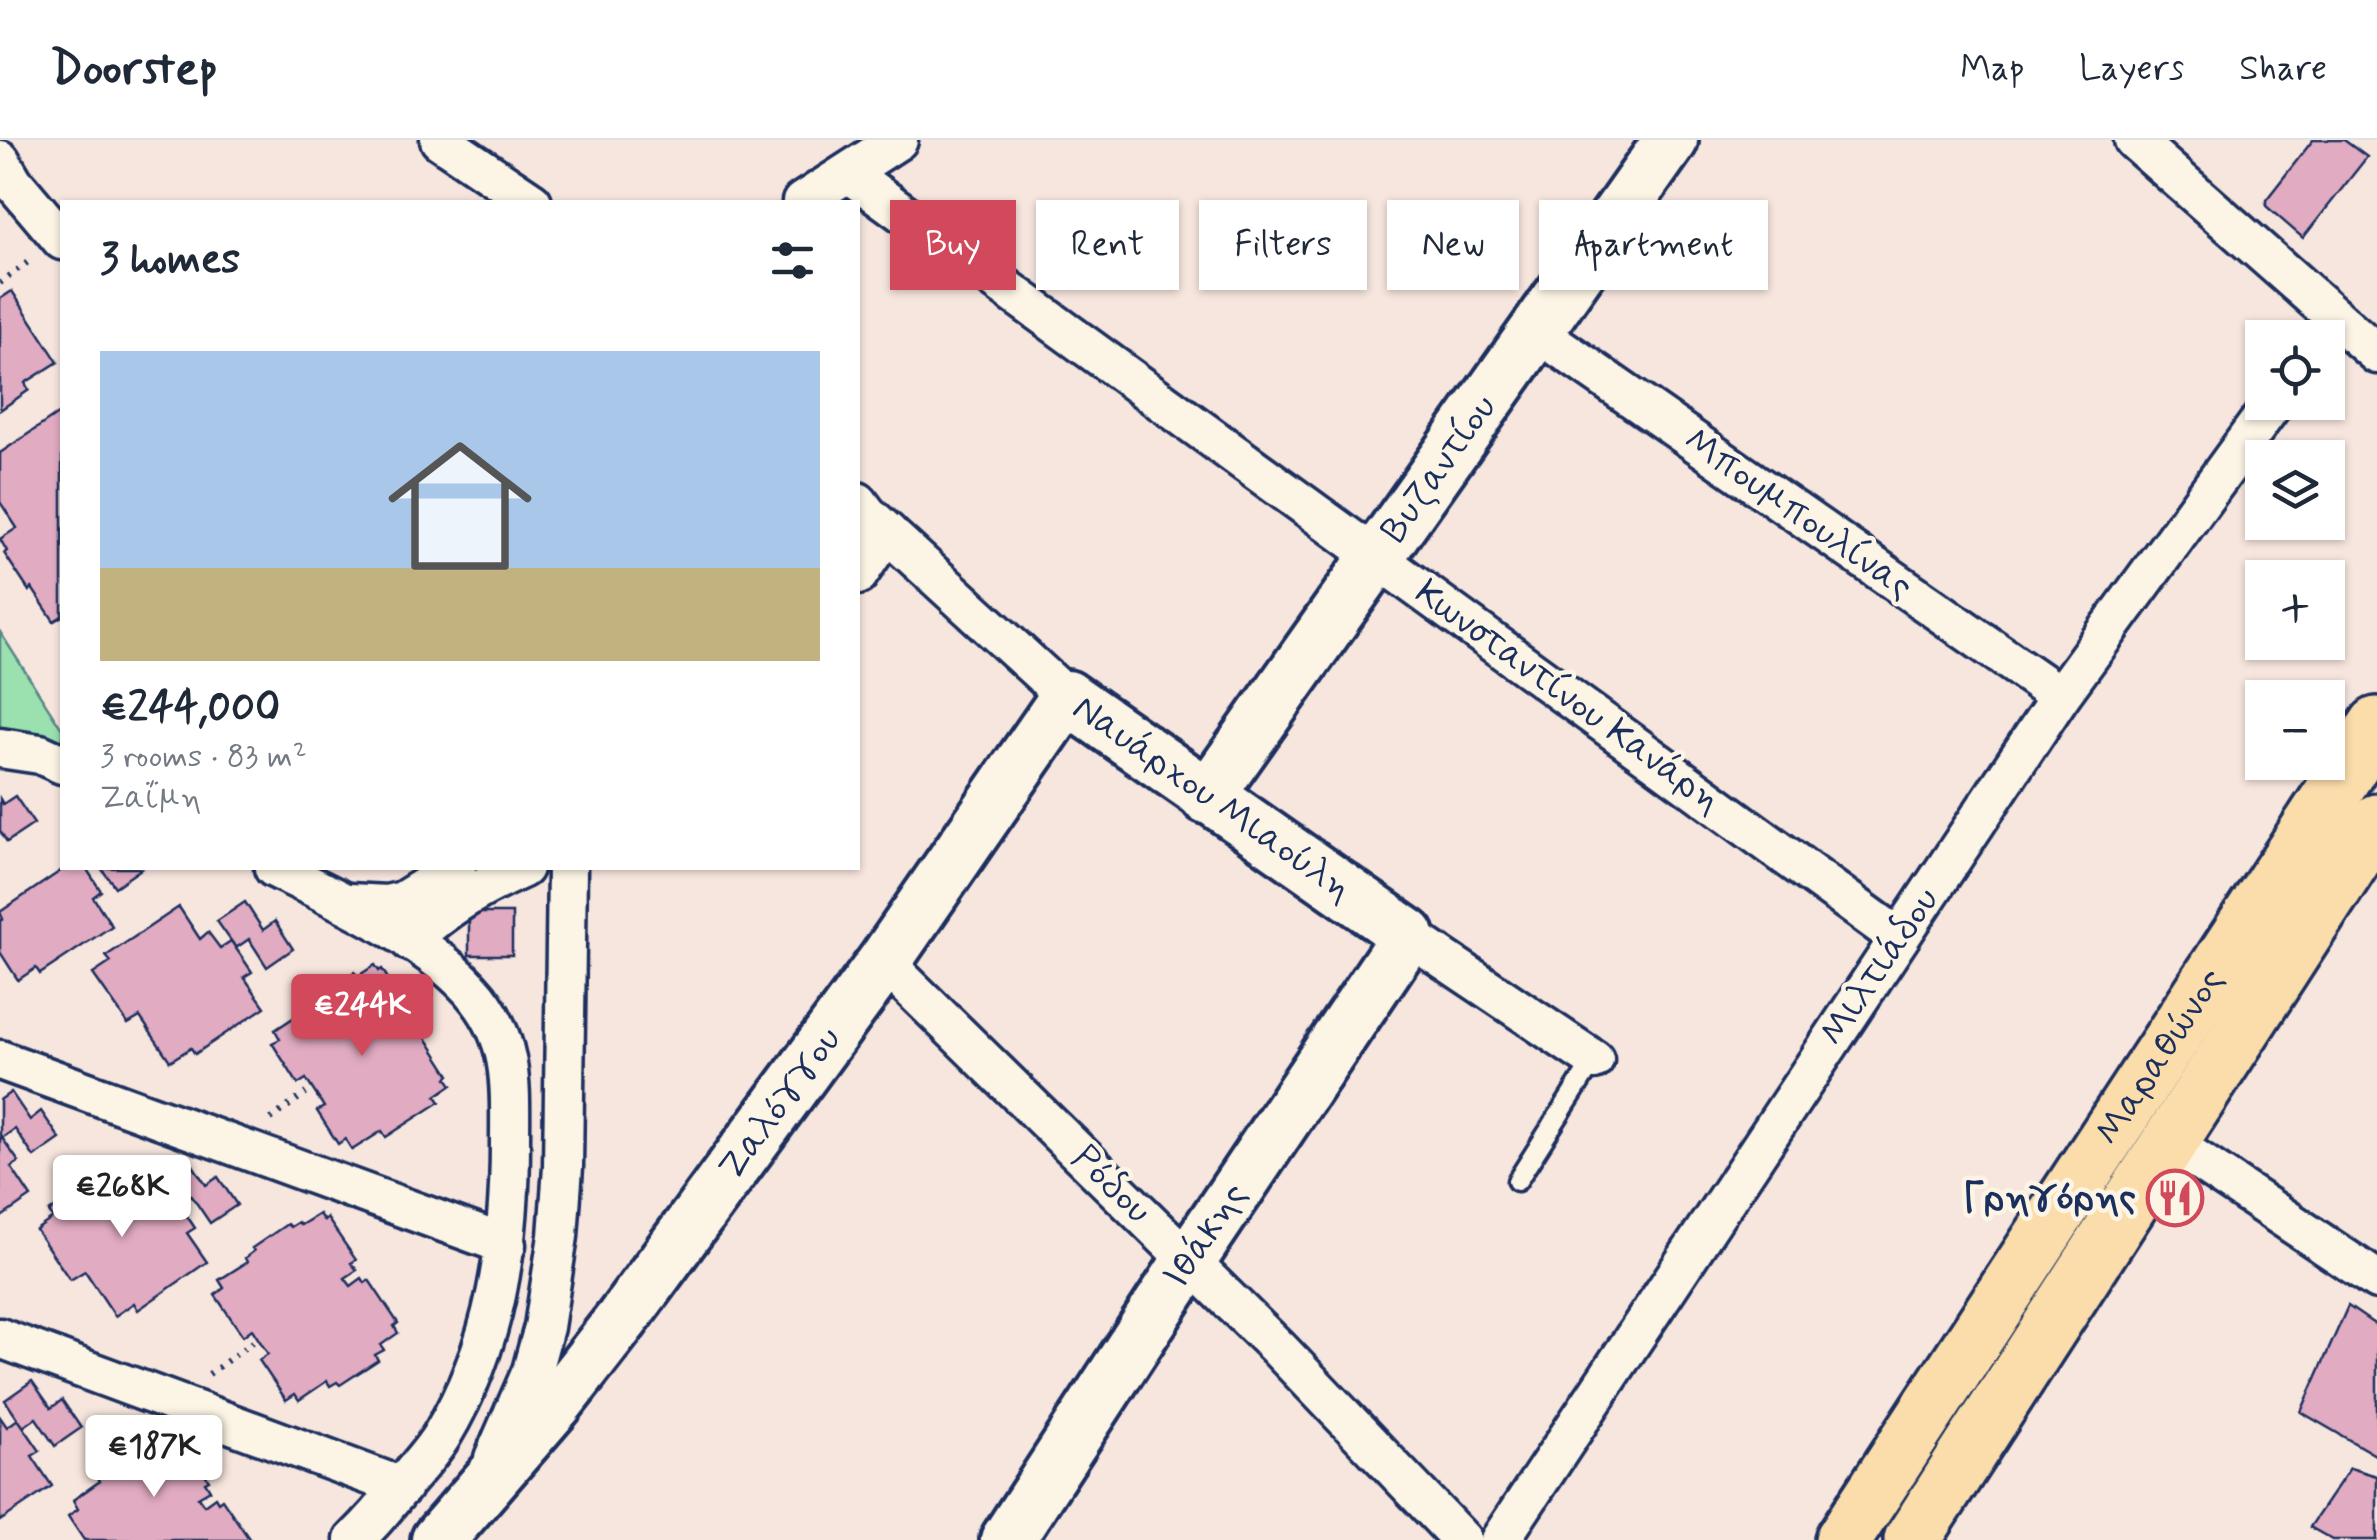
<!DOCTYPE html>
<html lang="en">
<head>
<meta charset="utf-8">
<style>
	body { margin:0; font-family:Mynerve,sans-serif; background:#f2f2f3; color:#1f2937; height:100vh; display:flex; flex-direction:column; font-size:38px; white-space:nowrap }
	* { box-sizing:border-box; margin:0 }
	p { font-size:32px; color:#747a83 }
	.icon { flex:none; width:55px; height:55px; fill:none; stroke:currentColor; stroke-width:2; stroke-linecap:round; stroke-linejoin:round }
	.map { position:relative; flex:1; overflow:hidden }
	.sheet { position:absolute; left:60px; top:60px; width:800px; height:670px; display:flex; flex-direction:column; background:#fff; border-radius:0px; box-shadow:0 2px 8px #0004 }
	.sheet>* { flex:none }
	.hud { position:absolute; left:890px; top:60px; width:950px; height:90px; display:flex; gap:20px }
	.buttons { position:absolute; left:2245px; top:180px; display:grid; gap:20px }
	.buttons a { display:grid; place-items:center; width:100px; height:100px; border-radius:0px; background:#fff; box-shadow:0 2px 8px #0004; font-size:50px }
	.price { position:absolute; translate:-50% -85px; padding:0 22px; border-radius:10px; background:#fff; color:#222; font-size:32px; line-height:65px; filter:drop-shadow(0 2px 5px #0008) }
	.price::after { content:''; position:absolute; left:50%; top:60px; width:30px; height:22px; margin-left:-15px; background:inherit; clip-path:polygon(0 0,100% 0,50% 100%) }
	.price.on { background:#d1495b; color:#fff }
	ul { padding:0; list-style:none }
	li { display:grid; align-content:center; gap:20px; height:530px; padding:0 40px }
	li span { display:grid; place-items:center; height:310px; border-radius:0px; color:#555 }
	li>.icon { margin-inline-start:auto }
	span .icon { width:180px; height:180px; fill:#fffc; stroke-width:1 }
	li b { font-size:42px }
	h2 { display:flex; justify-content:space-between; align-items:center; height:120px; padding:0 40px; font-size:42px }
	.tag { padding:0 35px; border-radius:0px; background:#fff; box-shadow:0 2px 8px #0004; font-size:35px; line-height:90px }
	.tag.on { background:#d1495b; color:#fff }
	header { display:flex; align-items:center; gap:60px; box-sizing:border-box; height:140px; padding:0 50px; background:#fff; border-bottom:2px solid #e0e1e3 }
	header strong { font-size:48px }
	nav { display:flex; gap:55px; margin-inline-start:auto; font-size:35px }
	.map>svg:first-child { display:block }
</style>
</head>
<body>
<header>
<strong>Doorstep</strong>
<nav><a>Map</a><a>Layers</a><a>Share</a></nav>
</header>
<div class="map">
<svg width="2377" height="1400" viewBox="0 0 2377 1400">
	<rect width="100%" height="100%" fill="#f7e6de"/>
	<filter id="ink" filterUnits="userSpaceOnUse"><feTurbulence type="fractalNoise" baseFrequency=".01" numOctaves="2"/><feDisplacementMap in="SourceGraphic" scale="20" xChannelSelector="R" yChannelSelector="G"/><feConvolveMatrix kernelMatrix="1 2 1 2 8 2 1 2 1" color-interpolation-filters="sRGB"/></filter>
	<g filter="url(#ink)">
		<path fill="#9ae1af" stroke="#5a8886" stroke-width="2.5" d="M0,492l62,97v12l-30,-9 -32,-5z"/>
		<g fill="#e1abc1" stroke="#1b2f5e" stroke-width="2.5">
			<path d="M2313,0h31l23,17 -64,81 -37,-32v-6z"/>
			<path d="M12,151l46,71 -33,21 4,7 -29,20v-111z"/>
			<path d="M62,271v205l-8,5 -22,-33 -3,3 -25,-38 3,-2 -7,-12 17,-11 -17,-26v-49z"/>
			<path d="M15,656l19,28 -27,18 -7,-11v-32l3,5z"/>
			<path d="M65,728h21l15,23 -8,6 19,29 -72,48 -4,-6 -18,12 -18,-28v-31l3,-2 -3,-7z"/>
			<path d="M101,728h38l2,1 -26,18z"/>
			<path d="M245,762l18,28 12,-9 18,28 -26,18 -18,-28 -13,9 -19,-27z"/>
			<path d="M179,767l21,32 8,-7 12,16 11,-7 21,31 -8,5 21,30 -70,47 -4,-6 -21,13 -30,-44 -12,7 -35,-50 18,-12 -5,-6z"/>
			<rect x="469" y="773" width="43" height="42"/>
			<path d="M375,825l4,6 3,-2 27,43 -2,3 4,6 -10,6 6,9 10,-6 3,5 3,-2 27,42 -3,3 5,7 -16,11 4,6 -54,35 -4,-6 -30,19 -7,-11 -7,5 -21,-33 7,-4 -18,-28 -8,5 -26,-41 8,-4 -5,-9 27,-18 -3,-5 55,-35 4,4z"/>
			<path d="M11,952l19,28 11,-9 19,28 -26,18 -19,-28 -13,9 -2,-3v-35z"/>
			<path d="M0,995l19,27 -8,5 20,30 -31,21z"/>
			<path d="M188,1018l18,27 12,-8 19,28 -27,18 -19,-28 -13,9 -18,-28z"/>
			<path d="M122,1022l21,32 8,-5 11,15 12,-7 21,31 -8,5 20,29 -69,48 -4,-7 -19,13 -30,-45 -15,9 -34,-50 17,-12 -4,-6z"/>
			<path d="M319,1074l5,7 3,-3 29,42 -5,3 6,7 -12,8 6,8 11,-8 3,5 4,-3 29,43 -4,3 4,7 -17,12 3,5 -9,5 3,5 -38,25 -3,-3 -7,4 -3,-5 -28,19 -4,-6 -9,6 -27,-40 9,-6 -16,-25 -9,7 -28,-41 9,-7 -5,-8 28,-18 -2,-4 9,-7 -2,-3 35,-24 3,3 8,-5 3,3z"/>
			<path d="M2348,1166l29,20v130l-76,-44z"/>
			<path d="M32,1241l19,27 11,-8 19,28 -26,18 -19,-28 -13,9 -18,-27z"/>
			<path d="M0,1277l7,10 11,-8 22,32 -8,5 20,30 -52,35z"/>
			<path d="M172,1293l5,7 4,-2 28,42 -4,2 5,8 -12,7 6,8 11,-8 3,5 4,-3 28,41h-166l-16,-24 10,-7 -5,-9 27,-19 -2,-4 53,-36 3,4z"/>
			<path d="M2350,1328l27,8v64h-44l-23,-13z"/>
		</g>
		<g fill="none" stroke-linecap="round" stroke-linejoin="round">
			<g stroke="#1b2f5e" stroke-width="25">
				<path id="lane" d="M1517,1041l77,-121"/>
			</g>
			<g stroke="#1b2f5e" stroke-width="45">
				<g id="street">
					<path d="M440,0l92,62"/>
					<path d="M2134,0l243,214"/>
					<path d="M0,20l13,22 49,58"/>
					<path d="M848,33l1051,765"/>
					<path d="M802,62l96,-62"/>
					<path d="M1536,191l524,365"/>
					<path d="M858,362l9,12 200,183"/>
					<path d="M858,435l29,-43"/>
					<path d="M0,608l40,6 22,10"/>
					<path d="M274,728c66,32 158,73 204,130 36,46 32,90 32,145 0,103 -14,202 -68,292 -10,17 -25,33 -38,48 -16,21 -31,39 -50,57"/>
					<path d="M349,763l38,2 16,-4 53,-33"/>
					<path d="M1408,795l186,125"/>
					<path d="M410,801c34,-33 70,-54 113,-73"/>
					<path d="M884,822l394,386 184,192"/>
					<path d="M0,920l506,185"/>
					<path d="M2170,1002l207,138"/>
					<path d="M0,1198l402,149"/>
					<path d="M494,1318l38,-87 12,-44 14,-91 5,-69 4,-299"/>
					<path d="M1500,1400l560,-844 214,-294"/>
				</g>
			</g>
			<g stroke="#1b2f5e" stroke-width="60">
				<g id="secondary">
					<path id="s1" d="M1207,657l464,-657"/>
					<path id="s2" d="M438,1400l117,-135 67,-86 262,-357 183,-265 341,238 -219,326 -182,279"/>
				</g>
			</g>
			<g stroke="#1b2f5e" stroke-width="62">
				<g id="primary">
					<path id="s3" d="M1843,1400l534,-815"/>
					<path d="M1912,1400l465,-718"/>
				</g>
			</g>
			<g stroke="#1b2f5e" stroke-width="6" stroke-dasharray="2.5 8" stroke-linecap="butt">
				<path d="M0,143l32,-24"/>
				<path d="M271,979l35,-26"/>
				<path d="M209,1234l44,-32"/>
			</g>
			<use href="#lane" stroke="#fcf5e5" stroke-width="18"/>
			<use href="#street" stroke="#fcf5e5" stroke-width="38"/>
			<use href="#secondary" stroke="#fcf5e5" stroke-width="52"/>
			<use href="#primary" stroke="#faddab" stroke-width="55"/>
		</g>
	</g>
	<defs>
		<g id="restaurant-ring" transform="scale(2.875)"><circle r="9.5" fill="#fcf5e5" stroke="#d1495b" stroke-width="1.5"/><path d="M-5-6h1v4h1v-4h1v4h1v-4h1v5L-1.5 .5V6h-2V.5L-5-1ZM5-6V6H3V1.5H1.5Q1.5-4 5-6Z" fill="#d1495b"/></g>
	</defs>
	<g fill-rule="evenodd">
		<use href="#restaurant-ring" x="2175" y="1058"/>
	</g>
	<g text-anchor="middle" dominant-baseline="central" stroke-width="9" stroke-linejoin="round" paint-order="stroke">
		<g font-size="38" fill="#1b2f5e" stroke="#fcf5e5">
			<text stroke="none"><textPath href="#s1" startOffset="402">Βυζαντίου</textPath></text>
			<text transform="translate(1798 374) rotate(35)">Μπουμπουλίνας</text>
			<text transform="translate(1568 557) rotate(36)">Κωνσταντίνου Κανάρη</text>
			<text stroke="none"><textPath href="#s2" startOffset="1230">Ναυάρχου Μιαούλη</textPath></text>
			<text transform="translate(1880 827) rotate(-56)">Μιλτιάδου</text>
			<text stroke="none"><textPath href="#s3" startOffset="578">Μαραθώνος</textPath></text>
			<text stroke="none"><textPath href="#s2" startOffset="555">Ζαλόγγου</textPath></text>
			<text transform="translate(1111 1045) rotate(44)">Ρόδου</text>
			<text transform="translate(1206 1096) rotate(-56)">Ιθάκης</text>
		</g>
		<g font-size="38" font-weight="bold" fill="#1b2f5e" stroke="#fcf5e5" text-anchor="end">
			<text x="2136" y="1058">Γρηγόρης</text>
		</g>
	</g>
</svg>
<div class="buttons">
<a><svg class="icon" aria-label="locate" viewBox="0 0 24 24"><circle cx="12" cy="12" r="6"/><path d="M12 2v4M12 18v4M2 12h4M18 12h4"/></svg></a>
<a><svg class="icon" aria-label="layers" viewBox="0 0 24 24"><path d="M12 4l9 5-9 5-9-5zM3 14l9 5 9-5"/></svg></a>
<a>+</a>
<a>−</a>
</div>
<b class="price on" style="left:362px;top:919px">€244K</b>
<b class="price" style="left:122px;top:1100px">€268K</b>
<b class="price" style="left:154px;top:1360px">€187K</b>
<div class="hud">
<a class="tag on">Buy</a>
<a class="tag">Rent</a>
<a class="tag">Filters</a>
<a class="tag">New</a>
<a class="tag">Apartment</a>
</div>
<section class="sheet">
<h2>3 homes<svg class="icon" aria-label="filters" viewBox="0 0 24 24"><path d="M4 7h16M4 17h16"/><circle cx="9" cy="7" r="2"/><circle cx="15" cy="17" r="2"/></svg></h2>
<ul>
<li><span style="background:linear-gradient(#a9c7e8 70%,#c2b280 0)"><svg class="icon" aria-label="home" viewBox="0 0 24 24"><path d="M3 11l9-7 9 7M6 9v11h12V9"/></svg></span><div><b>€244,000</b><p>3 rooms · 83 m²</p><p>Ζαΐμη</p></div></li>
</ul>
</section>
</div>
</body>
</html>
